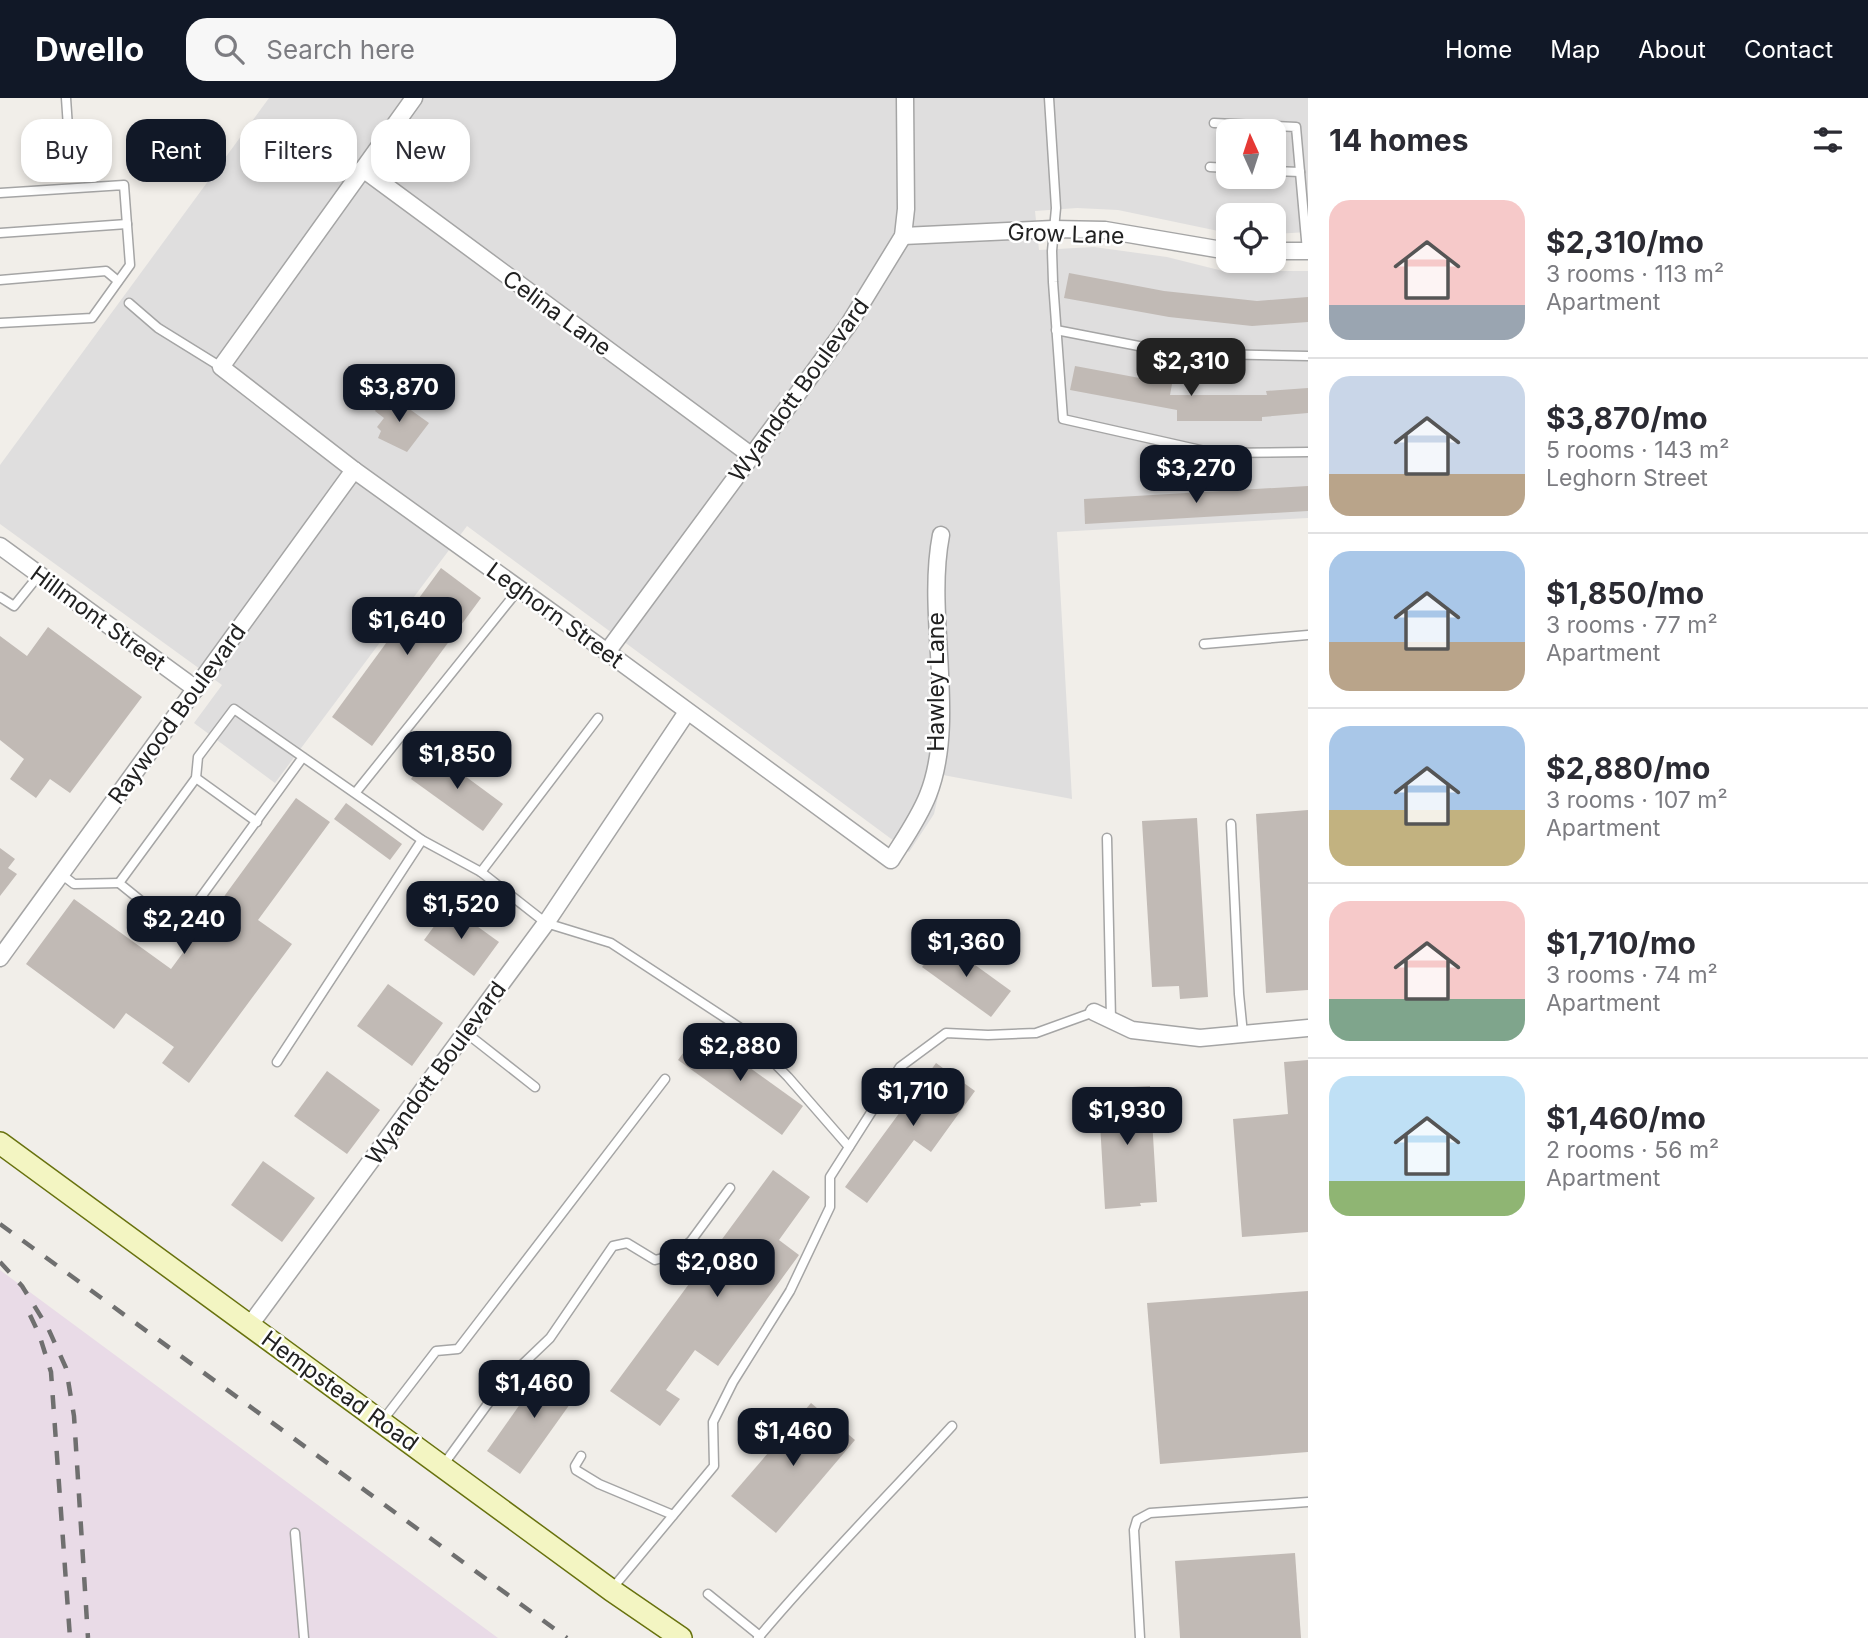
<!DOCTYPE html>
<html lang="en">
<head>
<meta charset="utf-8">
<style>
	body { margin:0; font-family:Inter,sans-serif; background:#f7f7f7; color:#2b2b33; height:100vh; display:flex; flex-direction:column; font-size:26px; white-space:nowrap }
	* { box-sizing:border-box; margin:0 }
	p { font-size:23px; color:#7c7c81 }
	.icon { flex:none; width:38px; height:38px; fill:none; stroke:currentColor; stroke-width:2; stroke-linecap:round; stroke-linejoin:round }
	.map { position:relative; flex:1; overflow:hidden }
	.side { display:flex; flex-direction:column; background:#fff; width:560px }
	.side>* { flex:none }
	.guide { position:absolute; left:21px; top:21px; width:665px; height:63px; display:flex; gap:14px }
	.needle { width:46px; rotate:357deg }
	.tools { position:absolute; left:1216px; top:21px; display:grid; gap:14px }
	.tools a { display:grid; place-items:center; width:70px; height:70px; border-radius:14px; background:#fff; box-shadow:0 4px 10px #0003; font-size:35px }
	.price { position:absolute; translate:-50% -60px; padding:0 16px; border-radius:14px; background:#111827; color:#fff; font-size:23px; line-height:46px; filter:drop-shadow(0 2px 4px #0008) }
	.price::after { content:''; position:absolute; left:50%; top:42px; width:21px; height:16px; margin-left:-10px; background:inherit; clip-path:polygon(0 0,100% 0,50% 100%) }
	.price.selected { background:#222; color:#fff }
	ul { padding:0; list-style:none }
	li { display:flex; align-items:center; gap:21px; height:175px; padding:0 21px }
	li+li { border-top:2px solid #e1e1e2 }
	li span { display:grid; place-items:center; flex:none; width:196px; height:140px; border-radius:21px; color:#555 }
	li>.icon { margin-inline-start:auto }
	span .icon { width:84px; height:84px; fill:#fffc; stroke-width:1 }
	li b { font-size:30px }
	h2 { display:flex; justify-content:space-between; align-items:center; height:84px; padding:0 21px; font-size:30px }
	.pill { padding:0 24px; border-radius:21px; background:#fff; box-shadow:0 4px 10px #0003; font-size:24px; line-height:63px }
	.pill.selected { background:#111827; color:#fff }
	header { display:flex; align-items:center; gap:42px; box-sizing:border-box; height:98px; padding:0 35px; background:#111827; color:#fff }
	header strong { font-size:33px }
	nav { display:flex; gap:38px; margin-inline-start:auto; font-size:24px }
	.search { width:490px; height:63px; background:#f7f7f7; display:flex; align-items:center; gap:18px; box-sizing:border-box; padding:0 24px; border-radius:21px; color:#7c7c81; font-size:26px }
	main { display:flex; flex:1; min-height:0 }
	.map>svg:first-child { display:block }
</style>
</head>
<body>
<header>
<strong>Dwello</strong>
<div class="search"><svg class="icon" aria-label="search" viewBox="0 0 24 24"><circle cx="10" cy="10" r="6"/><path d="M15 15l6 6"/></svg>Search here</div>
<nav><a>Home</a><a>Map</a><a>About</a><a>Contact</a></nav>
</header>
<main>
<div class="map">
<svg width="1308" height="1540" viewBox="0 0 1308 1540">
	<rect width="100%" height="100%" fill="#f1eee9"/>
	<path fill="#dfdede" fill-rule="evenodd" d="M269,0h1039v134l-34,2v-19h-46v18l-110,-23 -41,-2 -42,3 4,39 55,-3 73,10 56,14h85v247l-251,14 15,267 -129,-24 -9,39 -25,38 -442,-326 -192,257 -81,-60 28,-38 -222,-161v-59zM1228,33h46v46h-46z"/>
	<path fill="#e9dbe7" d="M0,1172l498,368h-498z"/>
	<g fill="#c1bab5">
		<path d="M1069,175l95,18 93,10 51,-4v25l-56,4 -83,-9 -105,-19z"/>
		<path d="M1075,268l97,18 -2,11h97l-1,-4 42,-3v25l-46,4v4h-85v-11l-107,-20z"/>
		<path d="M387,295l42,30 -22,29 -29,-14 3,-7 -4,-4 7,-9 -9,-7z"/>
		<path d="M1308,388v25l-223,13 -1,-25z"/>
		<path d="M441,470l40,30 -109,148 -40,-29z"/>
		<path d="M48,529l94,70 -72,96 -20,-14 -14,19 -26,-19 14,-20 -24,-19v-104l27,20z"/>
		<path d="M431,653l72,53 -20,27 -72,-52z"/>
		<path d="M296,700l34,24 -72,98 34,24 -103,139 -27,-20 12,-16 -48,-34 -12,16 -88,-65 48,-65 97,70z"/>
		<path d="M346,705l56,41 -12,16 -56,-41z"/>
		<path d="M1308,712v180l-42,3 -10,-179z"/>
		<path d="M1197,720l11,179 -28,2 -1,-13 -27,1 -10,-166z"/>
		<path d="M0,750l15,11 -7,9 9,6 -17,22z"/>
		<path d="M449,808l50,36 -25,34 -50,-36z"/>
		<path d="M942,843l69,50 -20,26 -69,-50z"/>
		<path d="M388,886l55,39 -31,43 -55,-40z"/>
		<path d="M699,933l104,75 -21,29 -104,-75z"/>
		<path d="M1308,962v172l-66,5 -9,-118 55,-5 -4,-52z"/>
		<path d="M936,965l39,28 -44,61 -17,-12 -47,63 -22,-16z"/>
		<path d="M327,973l53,39 -33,44 -53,-38z"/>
		<path d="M1150,988l7,116 -17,1 1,3 -36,3 -7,-120z"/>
		<path d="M263,1063l52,37 -33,44 -51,-37z"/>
		<path d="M773,1072l37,27 -31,43 20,15 -81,111 -23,-16 -29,40 14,9 -20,27 -50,-35z"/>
		<path d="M1308,1193v161l-148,12 -13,-161z"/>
		<path d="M547,1268l33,24 -60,84 -33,-23z"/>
		<path d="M811,1305l44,37 -79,93 -45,-37z"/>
		<path d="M1295,1455l6,85h-121l-5,-77z"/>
	</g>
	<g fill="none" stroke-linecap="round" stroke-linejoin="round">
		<g stroke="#a5a5a5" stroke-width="11">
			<g id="lane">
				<path d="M66,0l3,44"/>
				<path d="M1049,0l7,110 -4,43 1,31 10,137 151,34 94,-1"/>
				<path d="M1214,25l82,4 11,124"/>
				<path d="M1210,69l18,1"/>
				<path d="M1274,73l26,1"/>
				<path d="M0,95l124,-8 6,80 -38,53 -92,5"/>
				<path d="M0,135l127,-9"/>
				<path d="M0,182l106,-9 12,10"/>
				<path d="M129,205l29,25 63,39"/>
				<path d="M1056,232l93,18 61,6 98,2"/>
				<path d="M0,499l14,9 25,-31"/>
				<path d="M1204,546l104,-9"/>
				<path d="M303,659l-126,173 -58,-47 77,-105 2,-21 36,-48 188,131 59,32 65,51 65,20 128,84 49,50 61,70"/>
				<path d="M196,680l61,44"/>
				<path d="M356,694l163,-203"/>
				<path d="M1231,726l8,170 4,40"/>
				<path d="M1107,740l4,181"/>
				<path d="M481,774l117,-154"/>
				<path d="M61,776l13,10 45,-1"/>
				<path d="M465,934l70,55"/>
				<path d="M277,964l145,-222"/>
				<path d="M383,1322l53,-69 22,-2 207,-270"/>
				<path d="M581,1358l-6,10 1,4 23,14 74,31"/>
				<path d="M444,1366l59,-81 47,-45 63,-92 14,-3 28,17 19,-5 17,-14 39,-53"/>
				<path d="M295,1435l9,105"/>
				<path d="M611,1492l103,-124 -1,-44 20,-40 57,-91 40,-84v-30l70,-110 46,-34 42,2 48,-2 58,-21"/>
				<path d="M708,1496l52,42"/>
				<path d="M758,1540c61,-73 129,-141 194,-212"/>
				<path d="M1140,1540l-6,-108 3,-10 13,-7 158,-11"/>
			</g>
		</g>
		<g stroke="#a5a5a5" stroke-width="19">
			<g id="street">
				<path d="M414,0l-193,269 133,103 253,182 284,208c13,-21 28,-42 37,-65 30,-76 -3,-178 13,-260"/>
				<path d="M363,71l389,287"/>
				<path d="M903,138l150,-7 52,1 123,21"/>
				<path d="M1274,153h34"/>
				<path d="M0,448l196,143"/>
				<path d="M607,554l242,-328 54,-88 3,-27 -1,-111"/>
				<path d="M0,860l354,-488"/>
				<path d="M1094,914l38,18 68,8 108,-10"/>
				<path d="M250,1227l296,-402 141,-211"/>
			</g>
		</g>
		<g stroke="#68720e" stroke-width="24">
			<path id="secondary" d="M0,1045l611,447 70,48"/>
		</g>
		<use href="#lane" stroke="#fff" stroke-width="8"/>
		<use href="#street" stroke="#fff" stroke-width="16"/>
		<use href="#secondary" stroke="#f3f5c2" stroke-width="21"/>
		<g stroke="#6f6f6f" stroke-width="4.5" stroke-dasharray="14 14" stroke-linecap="butt">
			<path d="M0,1126l567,414"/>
			<path d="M0,1164l22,24 26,42 18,40 8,48 14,222"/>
			<path d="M30,1217l9,19 12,38 19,266"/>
		</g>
	</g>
	<g text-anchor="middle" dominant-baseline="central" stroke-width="5" stroke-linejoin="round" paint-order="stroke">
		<g font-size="23" fill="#212121" stroke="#fff">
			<text transform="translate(1066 136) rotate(2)">Grow Lane</text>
			<text transform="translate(557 215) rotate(36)">Celina Lane</text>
			<text transform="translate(799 292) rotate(-54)">Wyandott Boulevard</text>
			<text transform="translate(555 517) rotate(36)">Leghorn Street</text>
			<text transform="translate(98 520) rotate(36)">Hillmont Street</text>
			<text transform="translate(936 584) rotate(-90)">Hawley Lane</text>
			<text transform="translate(177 616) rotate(-54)">Raywood Boulevard</text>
			<text transform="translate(436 975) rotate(-54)">Wyandott Boulevard</text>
			<text transform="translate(340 1293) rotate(36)">Hempstead Road</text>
		</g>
	</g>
</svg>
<div class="tools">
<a><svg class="needle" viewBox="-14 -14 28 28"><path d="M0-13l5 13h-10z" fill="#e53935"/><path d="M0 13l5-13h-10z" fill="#7c7c81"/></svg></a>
<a><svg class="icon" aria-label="locate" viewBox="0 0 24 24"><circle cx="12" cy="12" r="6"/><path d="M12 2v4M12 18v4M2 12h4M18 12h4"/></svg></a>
</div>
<b class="price selected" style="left:1191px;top:300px">$2,310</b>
<b class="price" style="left:399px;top:326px">$3,870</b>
<b class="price" style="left:1196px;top:407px">$3,270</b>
<b class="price" style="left:407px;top:559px">$1,640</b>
<b class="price" style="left:457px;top:693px">$1,850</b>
<b class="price" style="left:461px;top:843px">$1,520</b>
<b class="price" style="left:184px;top:858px">$2,240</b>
<b class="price" style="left:966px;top:881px">$1,360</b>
<b class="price" style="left:740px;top:985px">$2,880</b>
<b class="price" style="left:913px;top:1030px">$1,710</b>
<b class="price" style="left:1127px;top:1049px">$1,930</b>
<b class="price" style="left:717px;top:1201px">$2,080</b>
<b class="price" style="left:534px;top:1322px">$1,460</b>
<b class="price" style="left:793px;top:1370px">$1,460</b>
<div class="guide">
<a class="pill">Buy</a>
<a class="pill selected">Rent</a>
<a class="pill">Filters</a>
<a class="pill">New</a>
</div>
</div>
<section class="side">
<h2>14 homes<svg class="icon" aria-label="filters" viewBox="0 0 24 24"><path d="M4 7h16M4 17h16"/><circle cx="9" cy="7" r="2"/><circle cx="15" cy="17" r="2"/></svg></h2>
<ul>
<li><span style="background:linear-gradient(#f6c9c9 75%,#9aa5b1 0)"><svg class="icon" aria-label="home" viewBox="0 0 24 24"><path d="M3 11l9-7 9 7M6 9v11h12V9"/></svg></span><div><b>$2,310/mo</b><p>3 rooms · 113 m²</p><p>Apartment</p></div></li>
<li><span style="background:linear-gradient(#c9d6e8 70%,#b9a48a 0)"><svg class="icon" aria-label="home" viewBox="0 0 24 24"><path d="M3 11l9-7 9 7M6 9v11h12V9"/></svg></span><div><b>$3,870/mo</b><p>5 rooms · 143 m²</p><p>Leghorn Street</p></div></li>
<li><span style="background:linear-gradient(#a9c7e8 65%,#b9a48a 0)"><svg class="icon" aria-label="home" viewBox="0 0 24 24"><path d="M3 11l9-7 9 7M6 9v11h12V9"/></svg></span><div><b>$1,850/mo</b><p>3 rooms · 77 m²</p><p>Apartment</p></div></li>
<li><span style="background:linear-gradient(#a9c7e8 60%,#c2b280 0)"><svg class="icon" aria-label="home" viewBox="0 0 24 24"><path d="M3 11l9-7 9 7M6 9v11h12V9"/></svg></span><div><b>$2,880/mo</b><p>3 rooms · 107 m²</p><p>Apartment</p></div></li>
<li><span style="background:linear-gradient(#f6c9c9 70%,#7fa58c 0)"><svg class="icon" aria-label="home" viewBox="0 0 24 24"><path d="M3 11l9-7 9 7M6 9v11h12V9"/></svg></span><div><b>$1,710/mo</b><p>3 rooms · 74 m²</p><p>Apartment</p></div></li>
<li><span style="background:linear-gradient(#bfe0f5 75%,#8fb573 0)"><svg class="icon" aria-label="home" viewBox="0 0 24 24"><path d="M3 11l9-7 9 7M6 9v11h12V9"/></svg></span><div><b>$1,460/mo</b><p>2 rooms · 56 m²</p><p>Apartment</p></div></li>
</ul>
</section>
</main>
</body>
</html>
